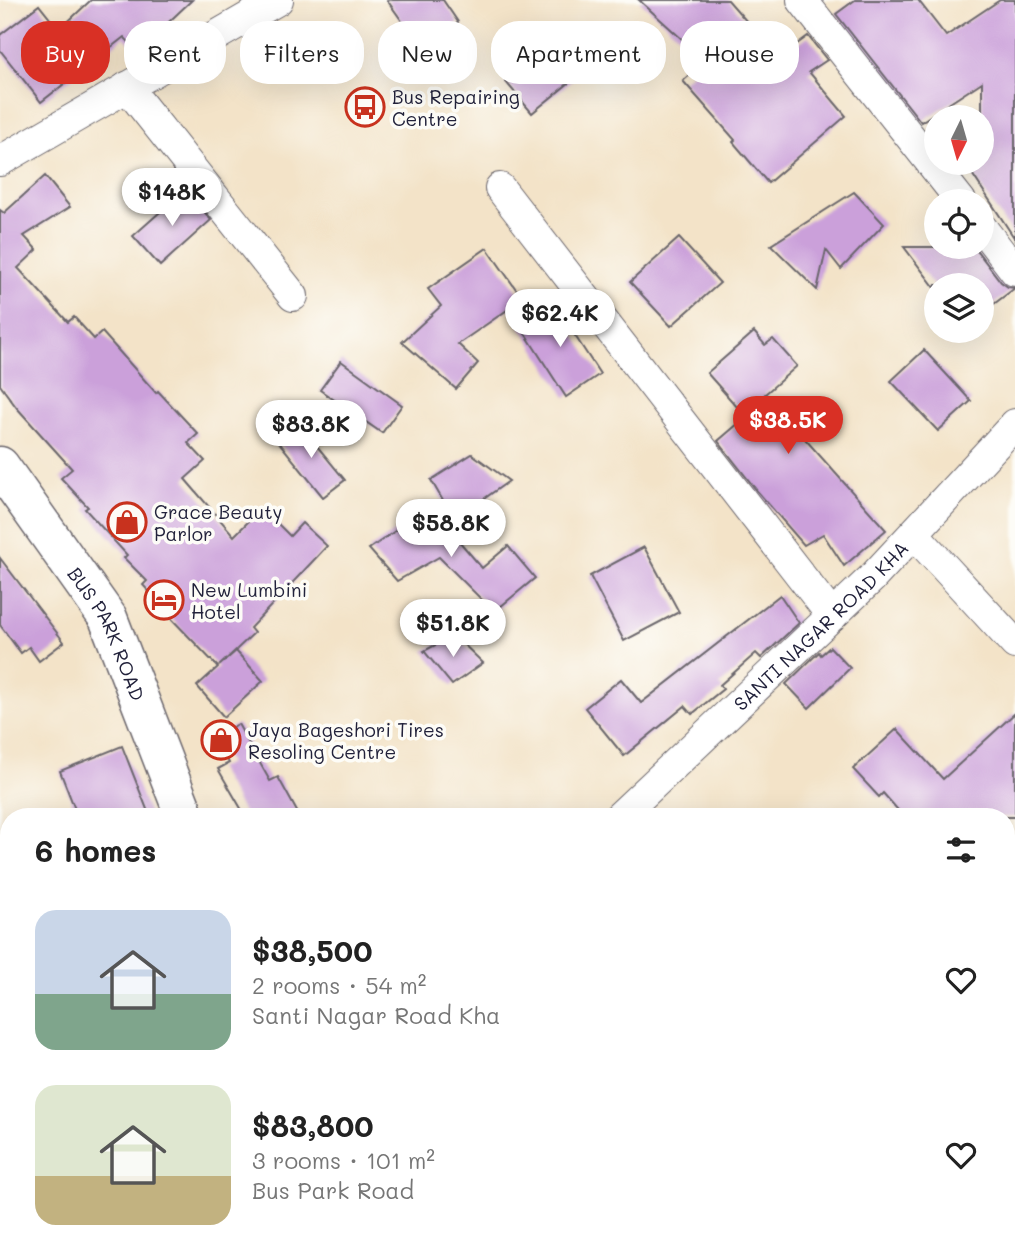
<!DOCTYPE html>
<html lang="en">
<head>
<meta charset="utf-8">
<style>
	body { margin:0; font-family:Mali,sans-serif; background:#f2f2f2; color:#222; height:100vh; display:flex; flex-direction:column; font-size:26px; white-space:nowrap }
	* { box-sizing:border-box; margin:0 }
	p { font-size:23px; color:#767676 }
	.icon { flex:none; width:38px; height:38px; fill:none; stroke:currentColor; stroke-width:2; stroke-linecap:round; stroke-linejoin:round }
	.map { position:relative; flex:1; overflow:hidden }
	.panel { position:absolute; left:0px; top:808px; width:1015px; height:450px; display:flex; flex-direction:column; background:#fff; border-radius:28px 28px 0 0; box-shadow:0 7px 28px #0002 }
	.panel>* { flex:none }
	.banner { position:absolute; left:21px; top:21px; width:973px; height:63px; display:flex; gap:14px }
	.needle { width:46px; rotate:185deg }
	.tools { position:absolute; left:924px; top:105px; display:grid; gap:14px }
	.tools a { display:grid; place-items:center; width:70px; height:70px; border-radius:50%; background:#fff; box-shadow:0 7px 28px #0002; font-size:35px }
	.price { position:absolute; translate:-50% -60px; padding:0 16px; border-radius:24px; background:#fff; color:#222; font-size:23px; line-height:46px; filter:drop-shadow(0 2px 4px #0008) }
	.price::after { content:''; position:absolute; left:50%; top:42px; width:21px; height:16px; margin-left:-10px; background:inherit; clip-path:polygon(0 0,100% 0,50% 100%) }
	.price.on { background:#d93025; color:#fff }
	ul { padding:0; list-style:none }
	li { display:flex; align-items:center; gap:21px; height:175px; padding:0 35px }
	li span { display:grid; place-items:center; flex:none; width:196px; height:140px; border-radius:21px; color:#555 }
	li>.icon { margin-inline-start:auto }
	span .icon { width:84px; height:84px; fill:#fffc; stroke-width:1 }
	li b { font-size:30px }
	h2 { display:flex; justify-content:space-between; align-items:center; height:84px; padding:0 35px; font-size:30px }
	.tag { padding:0 24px; border-radius:28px; background:#fff; box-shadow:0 7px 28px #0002; font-size:24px; line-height:63px }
	.tag.on { background:#d93025; color:#fff }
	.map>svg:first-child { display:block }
</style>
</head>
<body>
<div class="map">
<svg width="1015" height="1258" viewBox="0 0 1015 1258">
	<rect width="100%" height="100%" fill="#fdfcf7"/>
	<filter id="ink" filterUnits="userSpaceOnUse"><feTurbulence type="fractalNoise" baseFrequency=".0143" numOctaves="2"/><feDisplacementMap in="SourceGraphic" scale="14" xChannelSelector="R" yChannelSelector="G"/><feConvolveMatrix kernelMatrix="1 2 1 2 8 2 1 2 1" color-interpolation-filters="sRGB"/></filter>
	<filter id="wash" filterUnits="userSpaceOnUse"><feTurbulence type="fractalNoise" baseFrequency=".00686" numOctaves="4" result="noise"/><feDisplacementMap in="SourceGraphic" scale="28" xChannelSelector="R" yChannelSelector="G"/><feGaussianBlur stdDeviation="1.57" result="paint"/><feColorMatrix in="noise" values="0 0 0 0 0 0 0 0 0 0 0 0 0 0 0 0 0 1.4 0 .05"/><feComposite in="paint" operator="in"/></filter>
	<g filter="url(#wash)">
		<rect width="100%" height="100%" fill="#f3e3c8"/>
		<g id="blocks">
			<g fill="#cba0da">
				<path d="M91,0h101l-54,51 -14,-14 -83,65 -41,-52v-15l39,-30 20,25z"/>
				<path d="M387,0h56l15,22 -8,6 8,10 -29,21z"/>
				<path d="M639,0h89l47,54 13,-12 5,5 15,-11 19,24 -18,12 37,44 -78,67 -35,-41 2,-2 -52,-59 23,-20z"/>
				<path d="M855,0h63l28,36 54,-36h15v239l-50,-76h17v-81l-61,40 -85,-108z"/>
				<path d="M554,41l27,32 -49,40 -27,-32z"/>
				<path d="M45,176l25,31 -46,29 13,14 -19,18 50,54 6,-5 20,22 8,-7 54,61 2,-2 40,43 -10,9 17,18 -20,18 49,57 28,-28 28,28 12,-13 25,23 -77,82 4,5 -35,33 17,-15 27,30 -39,36 -27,-31 21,-19 -51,-53 1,-2 -25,-27 4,-4 -23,-23 3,-3 -42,-46 3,-2 -27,-29 11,-9 -55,-61 -17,-23v-175l4,3z"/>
				<path d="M186,189l25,31 -51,46 -27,-30z"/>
				<path d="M854,192l30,32 -43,45 -15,-19 -9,40 -46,-45z"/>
				<path d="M679,238l41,45 -49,43 -41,-44z"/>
				<path d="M904,247h70l27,35 7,5 7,1 -33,25v-28h-46v4z"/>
				<path d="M487,248l36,51 -65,45 20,19 -22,26 -54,-47 39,-36 -13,-17z"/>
				<path d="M553,302l47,72 -34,23 -47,-73z"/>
				<path d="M754,332l11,13 8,-6 24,27 -32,28 121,136 -42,36 -21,-32 -19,11 -46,-53 -40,-51 28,-24 -39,-44z"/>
				<path d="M924,350l47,51 -33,30 -47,-50z"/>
				<path d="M341,361l61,44 -20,28 -62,-43z"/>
				<path d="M298,423l47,57 -22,17 -46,-57z"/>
				<path d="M472,454l37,27 -55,39 -23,-40z"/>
				<path d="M430,507l52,61 26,-22 27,32 -41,34 -55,-55 -42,24 -28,-32z"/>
				<path d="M644,547l35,65 -55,29 -34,-65z"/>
				<path d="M0,558l64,84 -25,19 -10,-14 -8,6 -21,-28z"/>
				<path d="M780,595l19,28 -38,35 -5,-5 -36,32 3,4 -31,25 -7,-8 -61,50 -39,-48 36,-29 20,24z"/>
				<path d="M454,635l29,28 -31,22 -28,-34z"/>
				<path d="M830,647l20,21 -41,40 -23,-24 33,-32 2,3z"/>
				<path d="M1015,713v104h-111l-21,-24 -4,4 -26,-28 44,-40 46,50z"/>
				<path d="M238,724l32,57 8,-4 22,40h-54l-28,-48 11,-6 -14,-26z"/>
				<path d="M122,746l28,71h-72l-18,-46z"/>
			</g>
		</g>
	</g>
	<g filter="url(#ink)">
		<use href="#blocks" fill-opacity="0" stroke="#6b666c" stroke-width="2"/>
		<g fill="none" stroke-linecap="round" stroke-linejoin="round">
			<g stroke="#6b666c" stroke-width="32">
				<g id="street">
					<path d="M802,0l159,201"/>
					<path d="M127,87l166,209"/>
					<path d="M0,161l278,-161"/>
					<path d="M500,188l332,428"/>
					<path d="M982,228l33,43"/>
					<path d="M914,534l101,110"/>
					<path id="s1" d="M619,817l253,-239 143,-154"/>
					<path d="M51,1258l12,-8"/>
				</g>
			</g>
			<g stroke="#6b666c" stroke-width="41">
				<g id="secondary">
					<path id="s2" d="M0,466l108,152 77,199"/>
					<path d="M330,1250l3,8"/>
				</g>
			</g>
			<use href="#street" stroke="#fff" stroke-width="30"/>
			<use href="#secondary" stroke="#fff" stroke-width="38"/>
		</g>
	</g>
	<defs>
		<g id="bus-ring" transform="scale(2.0125)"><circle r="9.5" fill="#fdfcf7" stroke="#c8321e" stroke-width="1.5"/><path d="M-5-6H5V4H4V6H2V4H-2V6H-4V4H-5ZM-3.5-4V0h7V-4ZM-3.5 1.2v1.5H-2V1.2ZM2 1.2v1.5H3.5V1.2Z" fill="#c8321e"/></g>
		<g id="shop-ring" transform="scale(2.0125)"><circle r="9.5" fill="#fdfcf7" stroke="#c8321e" stroke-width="1.5"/><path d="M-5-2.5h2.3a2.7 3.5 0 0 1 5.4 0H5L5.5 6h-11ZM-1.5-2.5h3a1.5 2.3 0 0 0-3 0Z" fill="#c8321e"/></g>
		<g id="hotel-ring" transform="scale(2.0125)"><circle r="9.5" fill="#fdfcf7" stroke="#c8321e" stroke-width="1.5"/><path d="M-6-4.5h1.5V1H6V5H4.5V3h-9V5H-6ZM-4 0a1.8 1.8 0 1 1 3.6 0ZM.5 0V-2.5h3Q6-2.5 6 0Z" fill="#c8321e"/></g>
	</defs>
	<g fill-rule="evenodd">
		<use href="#bus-ring" x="365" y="107"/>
		<use href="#shop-ring" x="127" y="522"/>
		<use href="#hotel-ring" x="164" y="600"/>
		<use href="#shop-ring" x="221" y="740"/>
	</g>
	<g text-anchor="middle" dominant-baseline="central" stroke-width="7" stroke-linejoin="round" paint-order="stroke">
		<g font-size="19" fill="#22223b" stroke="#fdfcf7" text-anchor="start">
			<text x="392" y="96">Bus Repairing<tspan x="392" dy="22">Centre</tspan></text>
			<text x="154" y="511">Grace Beauty<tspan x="154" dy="22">Parlor</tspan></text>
			<text x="191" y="589">New Lumbini<tspan x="191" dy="22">Hotel</tspan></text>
			<text x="248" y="729">Jaya Bageshori Tires<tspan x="248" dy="22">Resoling Centre</tspan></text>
		</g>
		<g font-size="19" fill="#22223b" stroke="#fdfcf7">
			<text stroke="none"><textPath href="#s1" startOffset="278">SANTI NAGAR ROAD KHA</textPath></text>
			<text stroke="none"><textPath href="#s2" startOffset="200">BUS PARK ROAD</textPath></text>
		</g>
	</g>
</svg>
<div class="tools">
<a><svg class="needle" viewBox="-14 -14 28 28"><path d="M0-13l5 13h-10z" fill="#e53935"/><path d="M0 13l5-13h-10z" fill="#767676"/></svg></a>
<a><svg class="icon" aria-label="locate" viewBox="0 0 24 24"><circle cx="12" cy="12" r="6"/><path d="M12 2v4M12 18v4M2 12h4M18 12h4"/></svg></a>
<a><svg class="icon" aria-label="layers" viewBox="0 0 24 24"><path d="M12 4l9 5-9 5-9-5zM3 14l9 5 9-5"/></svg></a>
</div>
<b class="price" style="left:172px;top:228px">$148K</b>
<b class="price" style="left:560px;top:349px">$62.4K</b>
<b class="price on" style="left:788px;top:456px">$38.5K</b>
<b class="price" style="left:311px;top:460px">$83.8K</b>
<b class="price" style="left:451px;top:559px">$58.8K</b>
<b class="price" style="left:453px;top:659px">$51.8K</b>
<div class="banner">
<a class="tag on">Buy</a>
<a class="tag">Rent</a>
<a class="tag">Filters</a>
<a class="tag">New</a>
<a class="tag">Apartment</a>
<a class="tag">House</a>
</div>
<section class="panel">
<h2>6 homes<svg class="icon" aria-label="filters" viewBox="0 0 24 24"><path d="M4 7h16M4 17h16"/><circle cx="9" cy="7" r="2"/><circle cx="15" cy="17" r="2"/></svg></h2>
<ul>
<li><span style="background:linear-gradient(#c9d6e8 60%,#7fa58c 0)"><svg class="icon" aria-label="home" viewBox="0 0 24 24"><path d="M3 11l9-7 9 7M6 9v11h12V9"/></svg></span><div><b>$38,500</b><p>2 rooms · 54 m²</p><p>Santi Nagar Road Kha</p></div><svg class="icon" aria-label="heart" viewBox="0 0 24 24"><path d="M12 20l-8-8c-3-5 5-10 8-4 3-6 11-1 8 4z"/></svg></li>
<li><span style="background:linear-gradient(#dfe7d0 65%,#c2b280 0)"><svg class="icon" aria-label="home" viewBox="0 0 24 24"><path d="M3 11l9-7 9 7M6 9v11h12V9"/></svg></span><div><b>$83,800</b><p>3 rooms · 101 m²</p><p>Bus Park Road</p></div><svg class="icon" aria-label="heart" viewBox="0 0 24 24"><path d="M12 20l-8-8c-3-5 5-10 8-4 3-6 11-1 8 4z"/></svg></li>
</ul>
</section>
</div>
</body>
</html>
